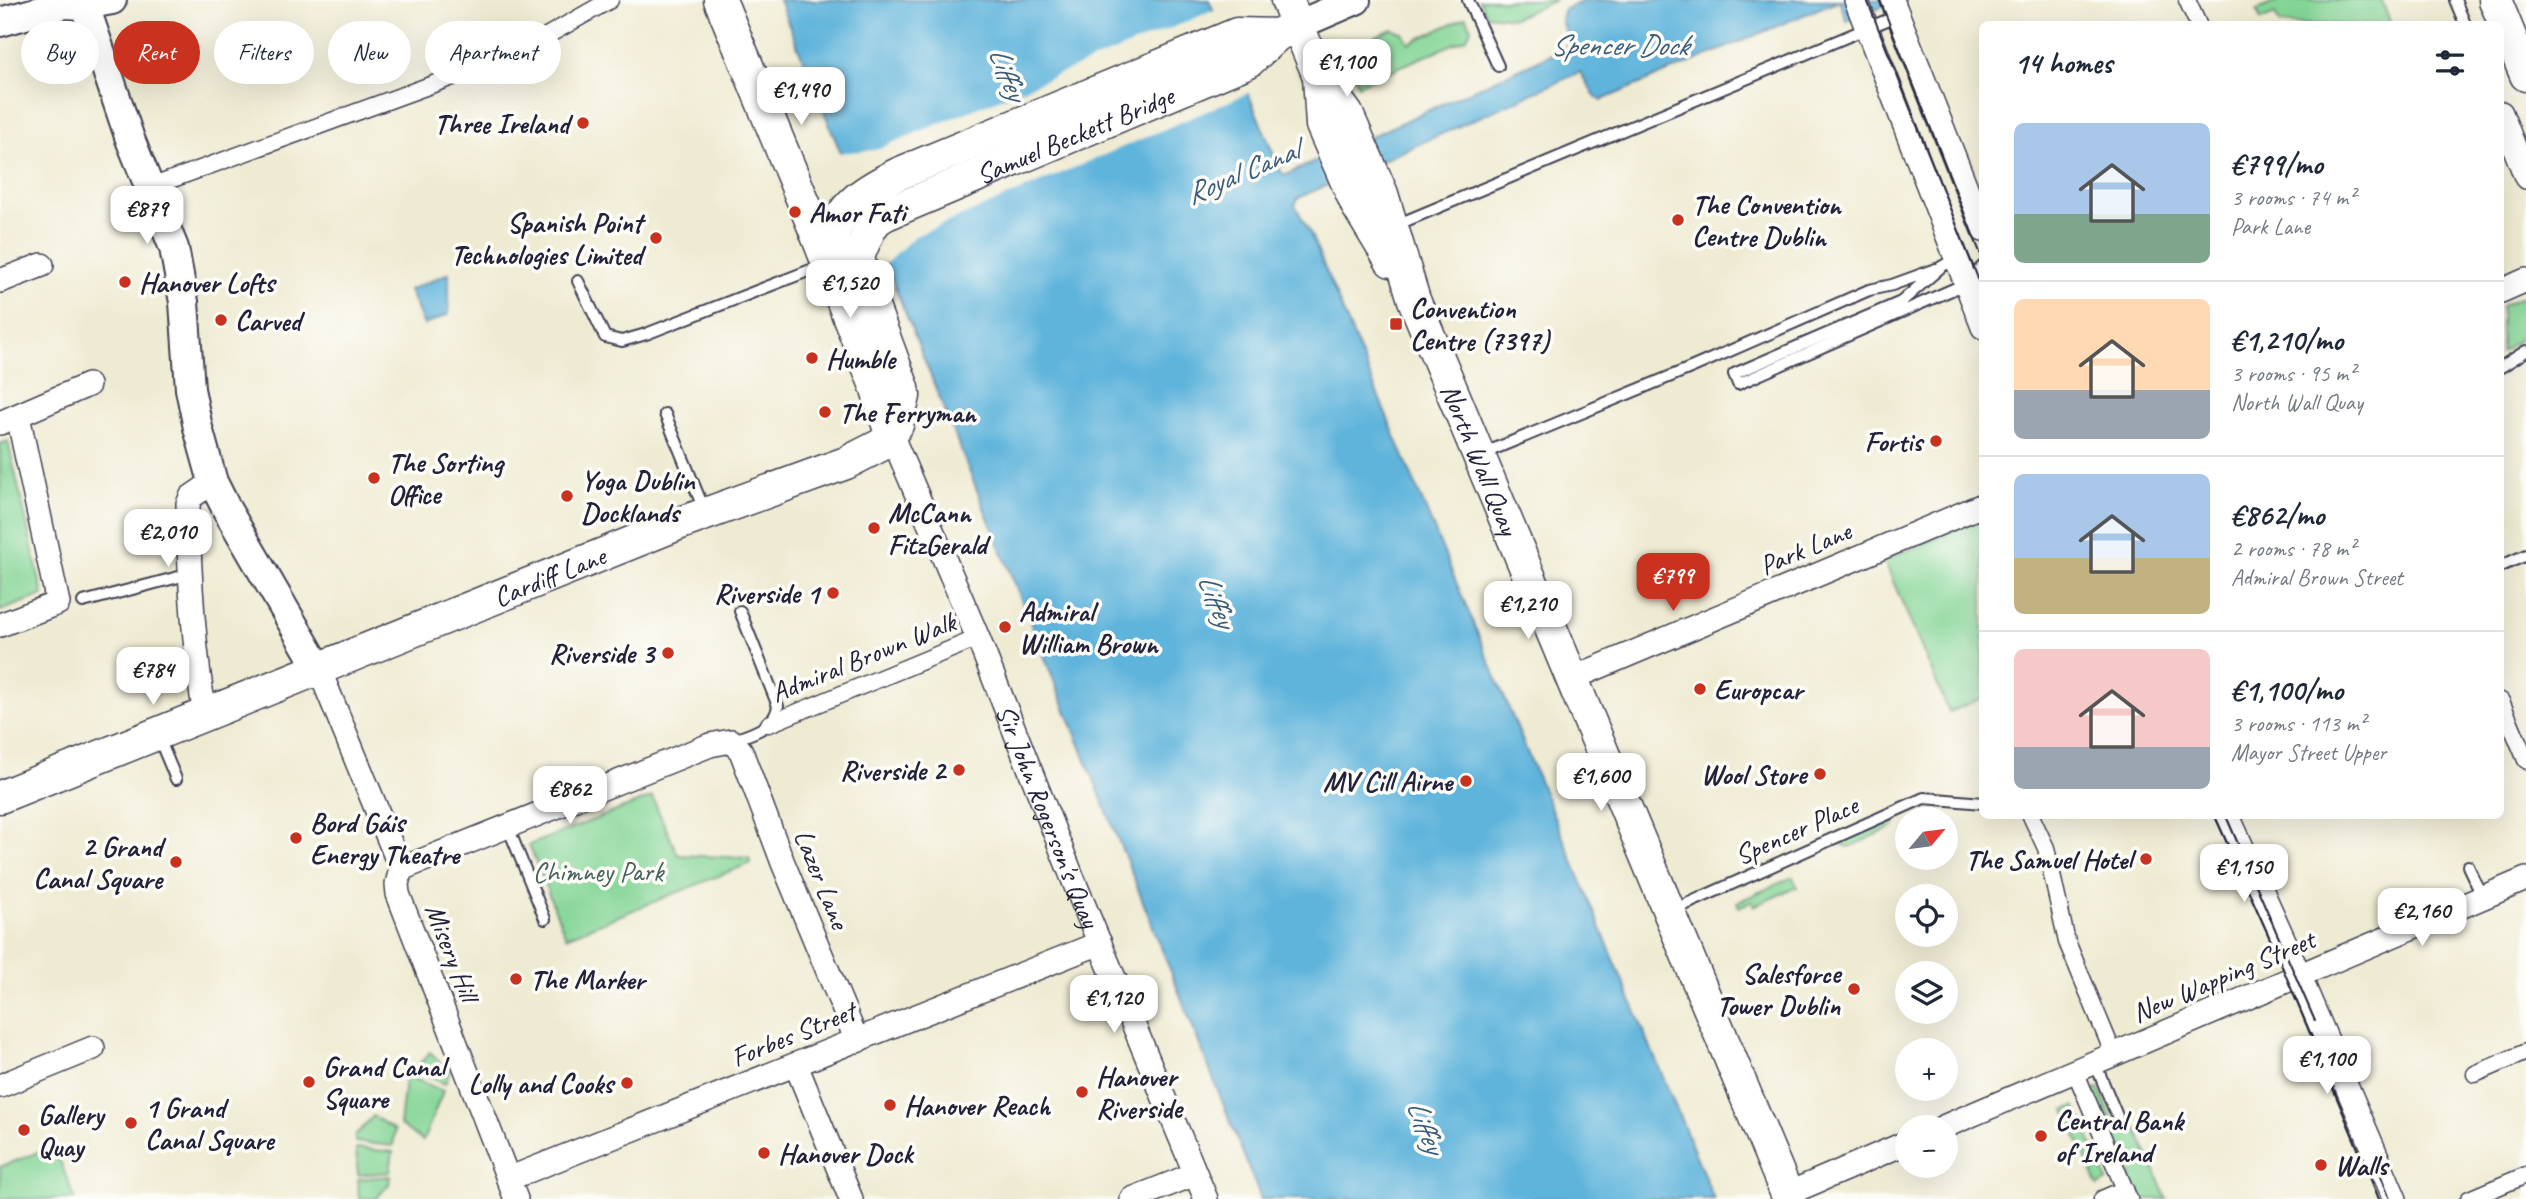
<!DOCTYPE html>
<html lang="en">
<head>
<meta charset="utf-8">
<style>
	body { margin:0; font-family:Caveat,sans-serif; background:#f6f6f7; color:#1f2937; height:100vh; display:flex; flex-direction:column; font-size:26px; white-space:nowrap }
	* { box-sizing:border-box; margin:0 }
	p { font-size:23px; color:#747a83 }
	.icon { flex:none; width:38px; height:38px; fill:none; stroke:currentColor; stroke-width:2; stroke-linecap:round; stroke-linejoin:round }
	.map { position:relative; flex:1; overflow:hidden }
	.details { position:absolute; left:1979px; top:21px; width:525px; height:798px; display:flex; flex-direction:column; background:#fff; border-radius:10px; box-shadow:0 7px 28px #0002 }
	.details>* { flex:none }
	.guide { position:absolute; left:21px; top:21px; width:665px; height:63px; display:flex; gap:14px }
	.needle { width:46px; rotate:61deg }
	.controls { position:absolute; left:1895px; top:807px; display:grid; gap:14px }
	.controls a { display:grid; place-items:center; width:63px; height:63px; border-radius:50%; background:#fff; box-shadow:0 7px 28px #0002; font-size:35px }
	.price { position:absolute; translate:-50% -60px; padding:0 16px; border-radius:14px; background:#fff; color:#222; font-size:23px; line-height:46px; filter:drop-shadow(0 2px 4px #0008) }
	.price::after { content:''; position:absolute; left:50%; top:42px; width:21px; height:16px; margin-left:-10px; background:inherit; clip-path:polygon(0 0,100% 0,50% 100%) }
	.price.active { background:#c8321e; color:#fff }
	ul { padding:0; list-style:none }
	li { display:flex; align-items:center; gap:21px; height:175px; padding:0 35px }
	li+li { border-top:2px solid #e0e1e3 }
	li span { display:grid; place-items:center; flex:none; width:196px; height:140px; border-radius:10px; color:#555 }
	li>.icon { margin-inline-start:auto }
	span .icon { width:84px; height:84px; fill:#fffc; stroke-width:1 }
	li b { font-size:30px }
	h2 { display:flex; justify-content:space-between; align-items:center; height:84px; padding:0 35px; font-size:30px }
	.tag { padding:0 24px; border-radius:32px; background:#fff; box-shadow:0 7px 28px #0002; font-size:24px; line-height:63px }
	.tag.active { background:#c8321e; color:#fff }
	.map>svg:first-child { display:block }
</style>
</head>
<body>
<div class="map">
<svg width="2526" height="1199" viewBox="0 0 2526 1199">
	<rect width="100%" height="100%" fill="#fdfcf7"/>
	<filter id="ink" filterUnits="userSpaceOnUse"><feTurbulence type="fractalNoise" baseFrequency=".0143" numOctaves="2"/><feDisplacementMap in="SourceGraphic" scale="14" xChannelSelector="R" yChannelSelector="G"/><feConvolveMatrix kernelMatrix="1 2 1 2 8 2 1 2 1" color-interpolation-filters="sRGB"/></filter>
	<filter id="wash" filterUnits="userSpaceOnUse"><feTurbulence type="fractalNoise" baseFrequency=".00686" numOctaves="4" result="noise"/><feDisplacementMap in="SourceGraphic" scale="28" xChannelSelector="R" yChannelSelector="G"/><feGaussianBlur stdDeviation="1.57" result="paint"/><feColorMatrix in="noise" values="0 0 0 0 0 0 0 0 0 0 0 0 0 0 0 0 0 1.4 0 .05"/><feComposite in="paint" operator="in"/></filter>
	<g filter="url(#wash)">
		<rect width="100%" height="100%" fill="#efebd3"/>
		<g fill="#84d596" stroke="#537c68" stroke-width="2">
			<path d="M1479,0h77l-42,18 -28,-3z"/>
			<path d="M2281,0h100l10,24h-111l-5,-10 -14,6 -4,-10z"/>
			<path d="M1466,17l5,11 -4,10 -109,47 -6,-17 -1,-18 6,-6 35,-15 11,4 6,10z"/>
			<path d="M2526,295v40l-25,17v-46z"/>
			<path d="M8,441l35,154 -43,16v-167z"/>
			<path d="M1983,518v180l-34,14 -65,-152z"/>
			<path d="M652,797l26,58 71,3 2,5 -185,74 -37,-92z"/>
			<path d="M1890,819l5,3 -1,5 -45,20 -6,-2 1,-6z"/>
			<path d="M1793,877l4,10 -43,19 -2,-5 -13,6 -2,-5z"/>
			<path d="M430,1052l20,19 -5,13 -31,-14z"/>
			<path d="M408,1076l35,15 -20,50 -23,-16 5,-45z"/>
			<path d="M2099,1088l18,42 17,-7 33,76h-27l-47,-108z"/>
			<path d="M2075,1106l33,75 -10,5 -33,-76z"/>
			<path d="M373,1116l22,14 -2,16 -38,-4v-6z"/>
			<path d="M54,1146l21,53h-75v-32z"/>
			<path d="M356,1148l37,4 -3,20 -32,3z"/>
			<path d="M390,1176l-1,8 -13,15h-17l-1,-20z"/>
		</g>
		<g fill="#5fb4db" stroke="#406b8b" stroke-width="2">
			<path d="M779,0h430l72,172 5,3 279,-127 5,-5 -9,-22 2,-11 23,-10h311l-50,21 -8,-21 -237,100 -6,-2 -16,-26 -282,126 -3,7 16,30 403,964h-453l-133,-335z"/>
			<path d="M449,273v41l-25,11 -15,-35z"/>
		</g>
		<path fill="#efebd3" d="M1217,9l34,83 -336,144 -32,30 -46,-113 38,-3z"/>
	</g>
	<g filter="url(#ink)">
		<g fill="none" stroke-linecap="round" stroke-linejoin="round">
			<g stroke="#414052" stroke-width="14">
				<g id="service">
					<path d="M1468,0l30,66"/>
					<path d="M2455,0l10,24"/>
					<path d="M1396,225l503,-210"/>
					<path d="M1955,259l-14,8 -40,35 -167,72 4,10 227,-100 18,-18"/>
					<path d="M578,281l27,56 17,4 24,-7 180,-70"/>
					<path d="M2501,367l25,-16"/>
					<path d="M665,414l40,98"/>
					<path d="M1482,454l211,-87 176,-77 23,-5 44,-16"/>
					<path d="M2501,566l25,-11"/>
					<path d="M83,602l107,-28"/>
					<path d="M158,736l18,43"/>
					<path d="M731,741c18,-7 44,-12 47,-35l-38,-95"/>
					<path d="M508,827l37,92"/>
					<path d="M2468,866l15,32"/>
					<path d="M1671,911l253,-113 59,5"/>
					<path d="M2095,1063l22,53"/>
				</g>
			</g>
			<g stroke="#414052" stroke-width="19">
				<g id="pedestrian">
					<path d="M2187,0l11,24"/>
					<path d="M151,191l8,-7 354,-129 97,-55"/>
					<path d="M2501,701l25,59"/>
					<path d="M769,724l209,-86"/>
					<path d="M2031,816l15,32 21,94 47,113"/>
					<path d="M2075,1071l54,128"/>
					<path d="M2475,1074l51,-22"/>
					<path d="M2102,1199l23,-10"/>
					<path d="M2469,1199l57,-24"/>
				</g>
			</g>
			<g stroke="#414052" stroke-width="26">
				<g id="minor">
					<path d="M1856,0l127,327"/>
					<path d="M1892,0l91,230"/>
					<path d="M2501,113l25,64"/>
					<path d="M0,281l42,-16"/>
					<path d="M2501,291l25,-11"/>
					<path d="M0,423l88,-38"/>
					<path id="s1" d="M891,434l87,204 97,246 131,315"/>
					<path d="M0,625l58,-22 -40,-187"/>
					<path d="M319,669l82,200 -4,15 1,10 118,305"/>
					<path d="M1573,678l410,-173"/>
					<path d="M205,715c-12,-70 -16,-140 -17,-211l3,-7 22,-15"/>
					<path d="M2228,816l59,131 108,252"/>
					<path d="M401,869l309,-124 21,-4 10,10 42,112 74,178"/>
					<path d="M796,1065l55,134"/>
					<path d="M0,1086l93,-38"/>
					<path d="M1943,1127l583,-248"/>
					<path d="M508,1179l592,-236"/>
					<path d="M1787,1194l121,-52"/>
					<path d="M1132,1199l63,-25"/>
				</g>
			</g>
			<g stroke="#414052" stroke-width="32">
				<g id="tertiary">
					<path d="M83,0l47,139 44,109 10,54 6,87 8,39 15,54 14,28 92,159"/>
					<path d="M0,22l65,-18 20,1 27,-5"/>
					<path d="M1298,25l58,-25"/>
				</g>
			</g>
			<g stroke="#414052" stroke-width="35">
				<g id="secondary">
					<path d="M720,0l93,225 64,164 14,45"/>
					<path id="s2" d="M1287,0l32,76 28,38 35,80 32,106 375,899"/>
					<path d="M2495,0l31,75"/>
					<path d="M1319,76l3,49 35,80 34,56"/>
					<path d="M831,275c1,-10 -2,-22 0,-33 8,-37 35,-52 67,-68l339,-140 40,1"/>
					<path id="s3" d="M0,797l678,-273 168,-61 37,-19 14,-19 7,-29 -1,-8 -40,-108 -5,-24 11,-25 7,-11 10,-6 363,-153 28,-26 21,-10"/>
				</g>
			</g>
			<use href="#service" stroke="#fff" stroke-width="10"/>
			<use href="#pedestrian" stroke="#fff" stroke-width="16"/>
			<use href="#minor" stroke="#fff" stroke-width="23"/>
			<use href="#tertiary" stroke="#fff" stroke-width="28"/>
			<use href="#secondary" stroke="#fff" stroke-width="32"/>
			<g stroke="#22223b" stroke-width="2">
				<path d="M1867,0l116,291"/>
				<path d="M1880,0l103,260"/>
				<path d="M2215,816l61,136 103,247"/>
				<path d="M2226,816l89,205"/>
				<path d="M2381,1176l9,23"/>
			</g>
		</g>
	</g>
	<g fill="#c8321e" stroke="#fdfcf7" stroke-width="2.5">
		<circle cx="583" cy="123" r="7"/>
		<circle cx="795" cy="212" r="7"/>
		<circle cx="1678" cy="220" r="7"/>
		<circle cx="656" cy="238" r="7"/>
		<circle cx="125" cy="282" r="7"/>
		<circle cx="221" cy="320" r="7"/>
		<rect x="1389" y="317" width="14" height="14" rx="3.5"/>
		<circle cx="812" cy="358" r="7"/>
		<circle cx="825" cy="412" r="7"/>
		<circle cx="1936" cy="441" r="7"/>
		<circle cx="374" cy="478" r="7"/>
		<circle cx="567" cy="496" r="7"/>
		<circle cx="874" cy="528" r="7"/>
		<circle cx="833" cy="593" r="7"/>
		<circle cx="1005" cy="627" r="7"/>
		<circle cx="668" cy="653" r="7"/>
		<circle cx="1700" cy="689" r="7"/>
		<circle cx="959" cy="770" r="7"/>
		<circle cx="1820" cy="774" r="7"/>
		<circle cx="1466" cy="781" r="7"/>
		<circle cx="296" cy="838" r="7"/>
		<circle cx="2146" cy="859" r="7"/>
		<circle cx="176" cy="862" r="7"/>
		<circle cx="516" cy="979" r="7"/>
		<circle cx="1854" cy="989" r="7"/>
		<circle cx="309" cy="1082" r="7"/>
		<circle cx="627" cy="1083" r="7"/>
		<circle cx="1082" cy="1092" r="7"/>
		<circle cx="890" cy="1105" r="7"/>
		<circle cx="131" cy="1123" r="7"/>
		<circle cx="24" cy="1130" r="7"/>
		<circle cx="2041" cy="1136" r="7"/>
		<circle cx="764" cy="1153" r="7"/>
		<circle cx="2321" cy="1165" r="7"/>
	</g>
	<g text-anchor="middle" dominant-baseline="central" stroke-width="7" stroke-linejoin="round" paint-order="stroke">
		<g font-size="28" font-weight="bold" fill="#22223b" stroke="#fdfcf7" text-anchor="start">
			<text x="569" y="123" text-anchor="end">Three Ireland</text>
			<text x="1692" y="204">The Convention<tspan x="1692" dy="32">Centre Dublin</tspan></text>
			<text x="809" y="212">Amor Fati</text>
			<text x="642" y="222" text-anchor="end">Spanish Point<tspan x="642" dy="32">Technologies Limited</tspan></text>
			<text x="139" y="282">Hanover Lofts</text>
			<text x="1410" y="308">Convention<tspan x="1410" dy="32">Centre (7397)</tspan></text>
			<text x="235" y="320">Carved</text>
			<text x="826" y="358">Humble</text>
			<text x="839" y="412">The Ferryman</text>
			<text x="1922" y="441" text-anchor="end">Fortis</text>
			<text x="388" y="462">The Sorting<tspan x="388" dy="32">Office</tspan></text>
			<text x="581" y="480">Yoga Dublin<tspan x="581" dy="32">Docklands</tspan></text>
			<text x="888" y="512">McCann<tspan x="888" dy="32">FitzGerald</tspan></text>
			<text x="819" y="593" text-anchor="end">Riverside 1</text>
			<text x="1019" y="611">Admiral<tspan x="1019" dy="32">William Brown</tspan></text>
			<text x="654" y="653" text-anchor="end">Riverside 3</text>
			<text x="1714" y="689">Europcar</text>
			<text x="945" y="770" text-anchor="end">Riverside 2</text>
			<text x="1806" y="774" text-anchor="end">Wool Store</text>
			<text x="1452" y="781" text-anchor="end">MV Cill Airne</text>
			<text x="310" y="822">Bord Gáis<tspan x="310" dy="32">Energy Theatre</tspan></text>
			<text x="162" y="846" text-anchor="end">2 Grand<tspan x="162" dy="32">Canal Square</tspan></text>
			<text x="2132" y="859" text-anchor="end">The Samuel Hotel</text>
			<text x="1840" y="973" text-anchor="end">Salesforce<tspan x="1840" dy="32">Tower Dublin</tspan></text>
			<text x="530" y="979">The Marker</text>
			<text x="323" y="1066">Grand Canal<tspan x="323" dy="32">Square</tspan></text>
			<text x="1096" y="1076">Hanover<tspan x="1096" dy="32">Riverside</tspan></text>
			<text x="613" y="1083" text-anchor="end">Lolly and Cooks</text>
			<text x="904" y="1105">Hanover Reach</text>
			<text x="145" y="1107">1 Grand<tspan x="145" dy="32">Canal Square</tspan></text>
			<text x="38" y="1114">Gallery<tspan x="38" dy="32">Quay</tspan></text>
			<text x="2055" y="1120">Central Bank<tspan x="2055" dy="32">of Ireland</tspan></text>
			<text x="778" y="1153">Hanover Dock</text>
			<text x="2335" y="1165">Walls</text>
		</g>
		<g font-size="28" fill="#22223b" stroke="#fdfcf7">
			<text stroke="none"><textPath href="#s3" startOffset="1409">Samuel Beckett Bridge</textPath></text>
			<text stroke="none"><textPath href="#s2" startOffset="500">North Wall Quay</textPath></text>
			<text transform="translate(1805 548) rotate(-23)">Park Lane</text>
			<text stroke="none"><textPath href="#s3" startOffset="592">Cardiff Lane</textPath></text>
			<text transform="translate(863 657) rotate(-22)">Admiral Brown Walk</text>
			<text stroke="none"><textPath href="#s1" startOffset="413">Sir John Rogerson's Quay</textPath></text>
			<text transform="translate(1796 830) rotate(-24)">Spencer Place</text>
			<text transform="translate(822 879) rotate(68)">Lazer Lane</text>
			<text transform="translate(452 952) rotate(69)">Misery Hill</text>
			<text transform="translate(2223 976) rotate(-23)">New Wapping Street</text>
			<text transform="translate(793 1034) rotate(-22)">Forbes Street</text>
		</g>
		<g font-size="28" fill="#44615b" stroke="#fdfcf7">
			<text x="598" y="871">Chimney Park</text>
		</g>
		<g font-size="30" font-style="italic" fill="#3a5c7b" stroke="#fdfcf7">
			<text x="1619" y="45">Spencer Dock</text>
			<text transform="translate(1008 73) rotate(68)">Liffey</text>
			<text transform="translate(1242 172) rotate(-23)">Royal Canal</text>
			<text transform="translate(1217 600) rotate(68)">Liffey</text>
			<text transform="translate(1426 1126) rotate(68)">Liffey</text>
		</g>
	</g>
</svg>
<div class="controls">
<a><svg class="needle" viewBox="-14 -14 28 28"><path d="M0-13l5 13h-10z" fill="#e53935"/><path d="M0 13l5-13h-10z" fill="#747a83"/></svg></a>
<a><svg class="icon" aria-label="locate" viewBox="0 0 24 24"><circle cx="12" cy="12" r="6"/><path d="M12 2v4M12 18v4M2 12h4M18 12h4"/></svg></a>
<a><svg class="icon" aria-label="layers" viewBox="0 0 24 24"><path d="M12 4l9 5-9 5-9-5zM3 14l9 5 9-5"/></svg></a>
<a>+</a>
<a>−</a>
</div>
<b class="price" style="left:1347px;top:99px">€1,100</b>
<b class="price" style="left:801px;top:127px">€1,490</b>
<b class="price" style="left:147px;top:246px">€879</b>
<b class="price" style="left:850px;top:320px">€1,520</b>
<b class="price" style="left:168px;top:569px">€2,010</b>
<b class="price active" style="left:1673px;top:613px">€799</b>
<b class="price" style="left:1528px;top:641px">€1,210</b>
<b class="price" style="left:153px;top:707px">€784</b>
<b class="price" style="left:1601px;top:813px">€1,600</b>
<b class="price" style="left:570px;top:826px">€862</b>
<b class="price" style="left:2244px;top:904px">€1,150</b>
<b class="price" style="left:2422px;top:948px">€2,160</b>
<b class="price" style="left:1114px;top:1035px">€1,120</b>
<b class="price" style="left:2327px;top:1096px">€1,100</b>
<div class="guide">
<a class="tag">Buy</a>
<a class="tag active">Rent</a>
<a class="tag">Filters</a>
<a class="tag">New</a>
<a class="tag">Apartment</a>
</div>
<section class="details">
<h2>14 homes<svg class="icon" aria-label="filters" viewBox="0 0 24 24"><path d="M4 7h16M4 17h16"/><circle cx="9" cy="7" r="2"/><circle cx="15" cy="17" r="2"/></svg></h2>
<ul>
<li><span style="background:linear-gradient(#a9c7e8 65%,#7fa58c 0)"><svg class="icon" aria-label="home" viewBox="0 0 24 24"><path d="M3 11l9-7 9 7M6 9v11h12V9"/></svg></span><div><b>€799/mo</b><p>3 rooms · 74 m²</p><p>Park Lane</p></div></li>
<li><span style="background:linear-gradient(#ffd9b3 65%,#9aa5b1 0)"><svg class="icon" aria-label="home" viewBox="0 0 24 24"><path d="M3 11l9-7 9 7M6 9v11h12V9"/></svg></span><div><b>€1,210/mo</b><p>3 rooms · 95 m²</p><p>North Wall Quay</p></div></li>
<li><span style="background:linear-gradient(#a9c7e8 60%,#c2b280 0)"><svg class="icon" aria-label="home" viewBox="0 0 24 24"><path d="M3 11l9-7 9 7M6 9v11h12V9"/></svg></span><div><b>€862/mo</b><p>2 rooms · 78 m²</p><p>Admiral Brown Street</p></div></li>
<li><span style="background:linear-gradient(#f6c9c9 70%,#9aa5b1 0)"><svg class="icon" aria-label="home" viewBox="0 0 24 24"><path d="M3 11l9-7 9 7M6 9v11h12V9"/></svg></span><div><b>€1,100/mo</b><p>3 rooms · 113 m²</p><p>Mayor Street Upper</p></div></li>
</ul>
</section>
</div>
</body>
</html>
